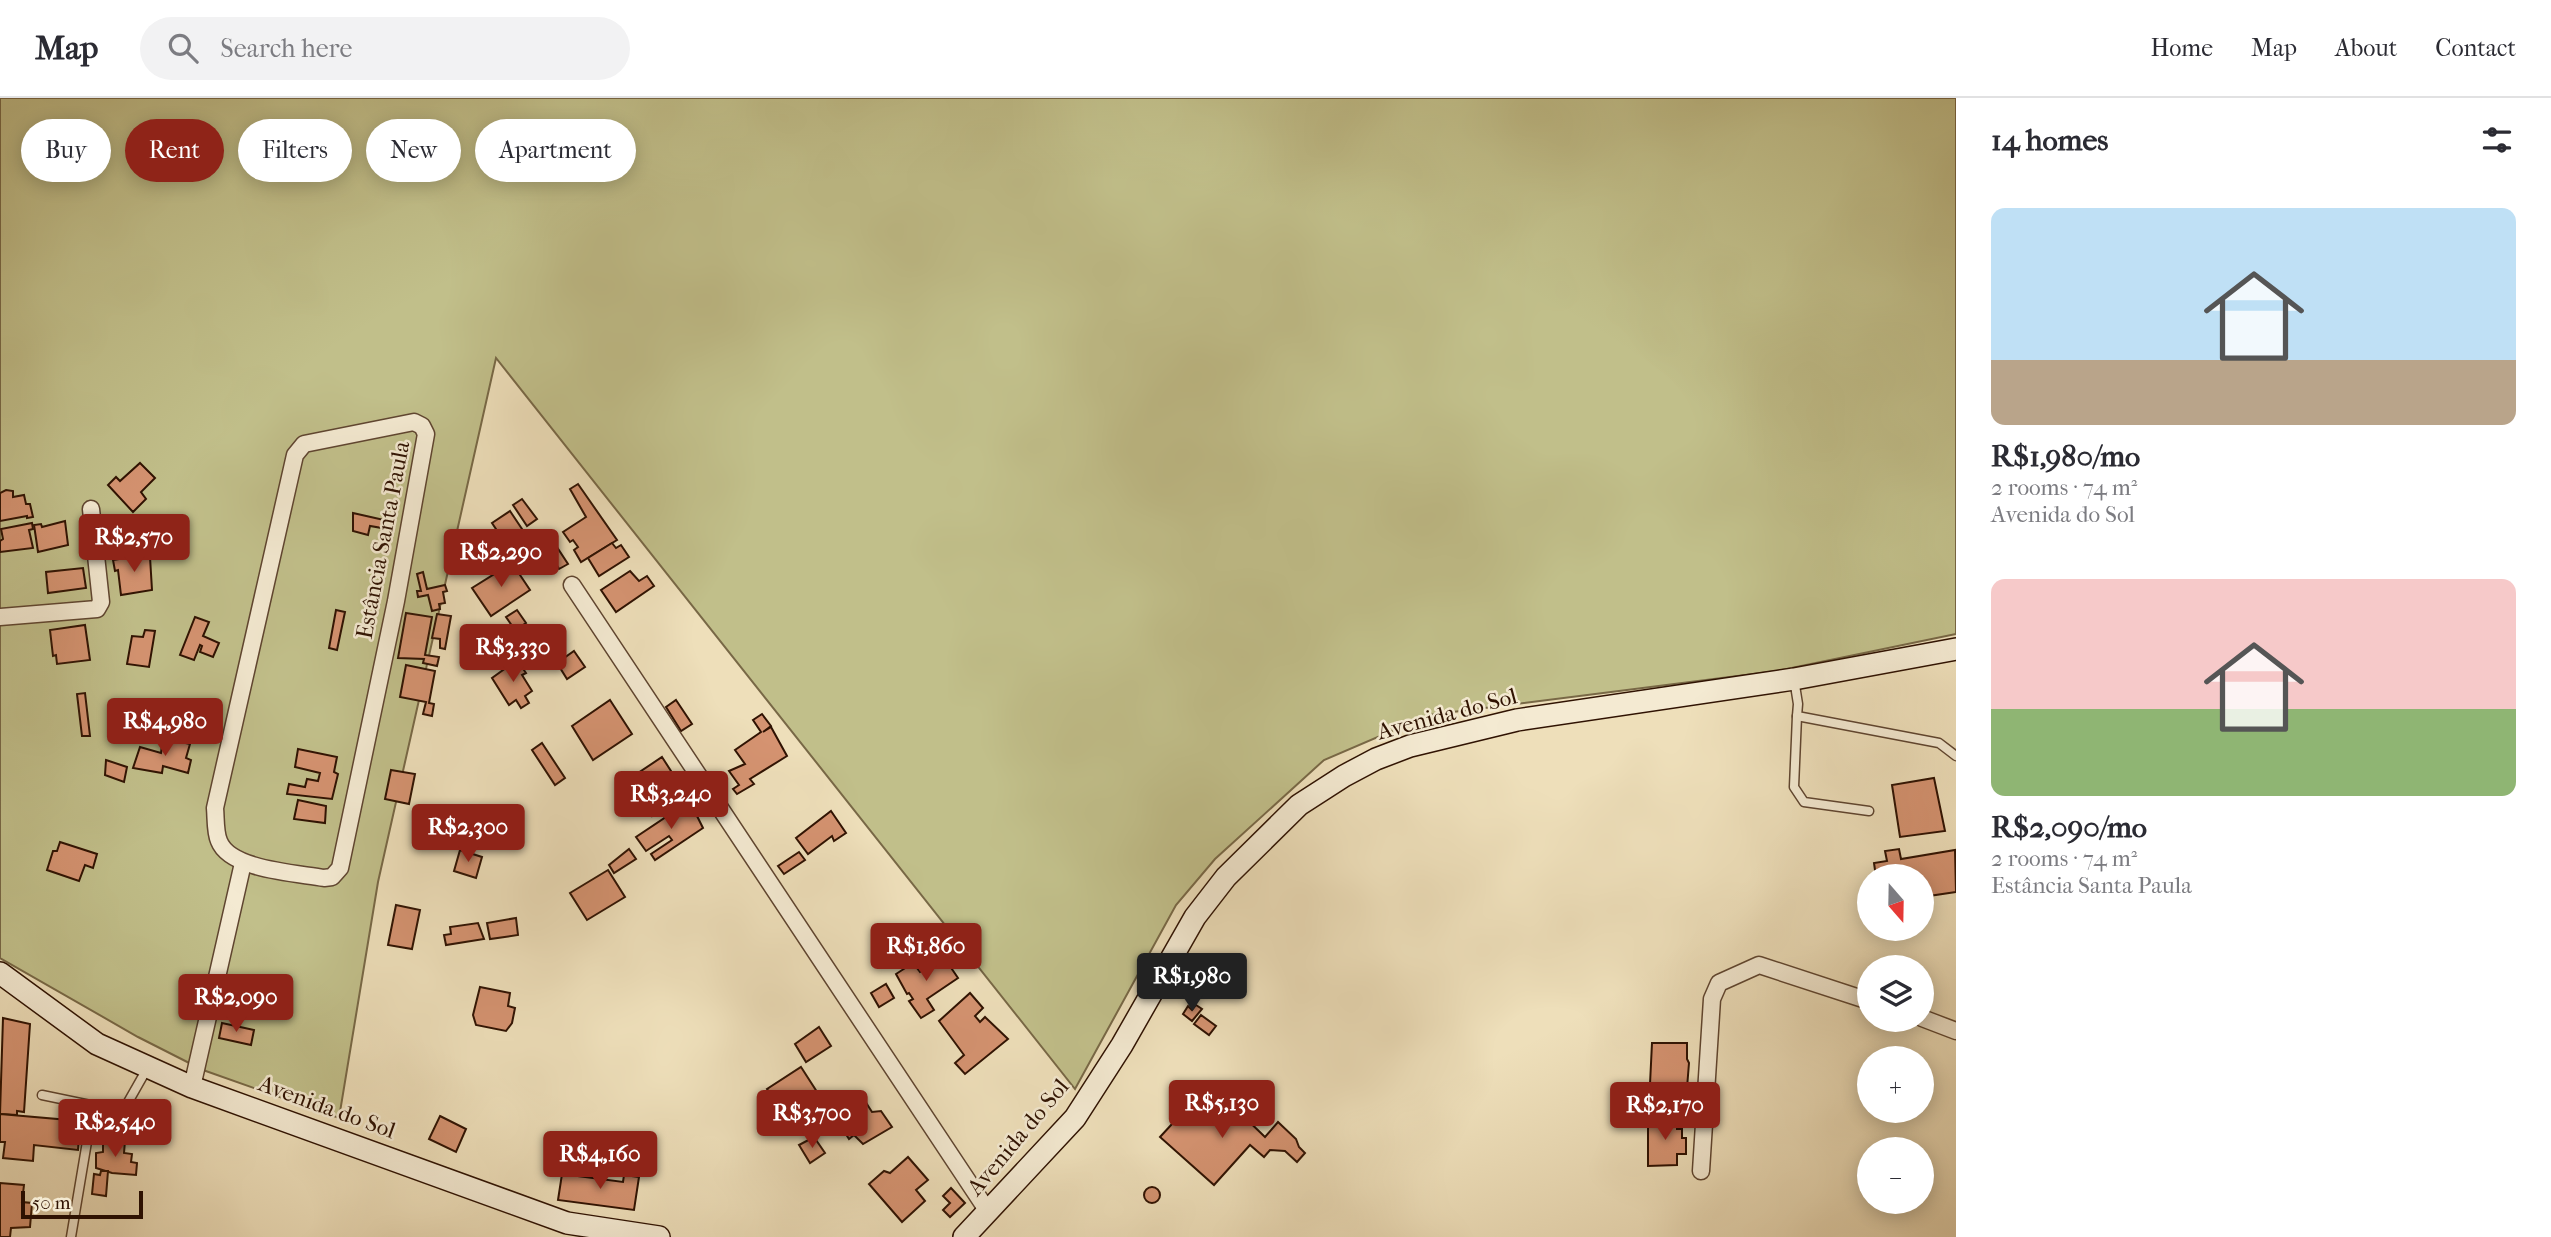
<!DOCTYPE html>
<html lang="en">
<head>
<meta charset="utf-8">
<style>
	body { margin:0; font-family:"IM FELL French Canon",serif; background:#f2f2f3; color:#2b2b33; height:100vh; display:flex; flex-direction:column; font-size:26px; white-space:nowrap }
	* { box-sizing:border-box; margin:0 }
	p { font-size:23px; color:#7c7c81 }
	.icon { flex:none; width:38px; height:38px; fill:none; stroke:currentColor; stroke-width:2; stroke-linecap:round; stroke-linejoin:round }
	.map { position:relative; flex:1; overflow:hidden }
	.drawer { display:flex; flex-direction:column; background:#fff; width:595px }
	.drawer>* { flex:none }
	.hud { position:absolute; left:21px; top:21px; width:665px; height:63px; display:flex; gap:14px }
	.needle { width:46px; rotate:160deg }
	.buttons { position:absolute; left:1857px; top:766px; display:grid; gap:14px }
	.buttons a { display:grid; place-items:center; width:77px; height:77px; border-radius:50%; background:#fff; box-shadow:0 4px 18px #0003; font-size:35px }
	.scale { position:absolute; left:21px; bottom:18px; width:122px; box-sizing:border-box; padding-left:7px; border:4px solid #2f1202; border-top:0; font-size:19px; line-height:24px; white-space:nowrap; color:#2f1202; -webkit-text-stroke:5px #f4ead2; paint-order:stroke }
	.price { position:absolute; translate:-50% -60px; padding:0 16px; border-radius:7px; background:#8f2418; color:#fff; font-size:23px; line-height:46px; filter:drop-shadow(0 2px 4px #0008) }
	.price::after { content:''; position:absolute; left:50%; top:42px; width:21px; height:16px; margin-left:-10px; background:inherit; clip-path:polygon(0 0,100% 0,50% 100%) }
	.price.on { background:#222; color:#fff }
	ul { padding:0; list-style:none }
	li { display:grid; align-content:center; gap:14px; height:371px; padding:0 35px }
	li span { display:grid; place-items:center; height:217px; border-radius:14px; color:#555 }
	li>.icon { margin-inline-start:auto }
	span .icon { width:126px; height:126px; fill:#fffc; stroke-width:1 }
	li b { font-size:30px }
	h2 { display:flex; justify-content:space-between; align-items:center; height:84px; padding:0 35px; font-size:30px }
	.pill { padding:0 24px; border-radius:32px; background:#fff; box-shadow:0 4px 18px #0003; font-size:24px; line-height:63px }
	.pill.on { background:#8f2418; color:#fff }
	header { display:flex; align-items:center; gap:42px; box-sizing:border-box; height:98px; padding:0 35px; background:#fff; border-bottom:2px solid #e1e1e2 }
	header strong { font-size:33px }
	nav { display:flex; gap:38px; margin-inline-start:auto; font-size:24px }
	.search { width:490px; height:63px; background:#f2f2f3; display:flex; align-items:center; gap:18px; box-sizing:border-box; padding:0 24px; border-radius:38px; color:#7c7c81; font-size:26px }
	main { display:flex; flex:1; min-height:0 }
	.map>svg:first-child { display:block }
</style>
</head>
<body>
<header>
<strong>Map</strong>
<div class="search"><svg class="icon" aria-label="search" viewBox="0 0 24 24"><circle cx="10" cy="10" r="6"/><path d="M15 15l6 6"/></svg>Search here</div>
<nav><a>Home</a><a>Map</a><a>About</a><a>Contact</a></nav>
</header>
<main>
<div class="map">
<svg width="1956" height="1139" viewBox="0 0 1956 1139">
	<rect width="100%" height="100%" fill="#eedfba"/>
	<filter id="stains"><feTurbulence type="fractalNoise" baseFrequency=".00286" numOctaves="4"/><feColorMatrix values="0 0 0 0 .2 0 0 0 0 .09 0 0 0 0 .02 0 0 0 .5 -.17"/></filter>
	<radialGradient id="worn" r=".72"><stop offset=".6" stop-color="#630" stop-opacity="0"/><stop offset="1" stop-color="#630" stop-opacity=".3"/></radialGradient>
	<path fill="#c1bf8a" stroke="#786846" stroke-width="2" d="M0,0h1956v536l-179,37 -348,44 -105,45 -109,99 -39,46 -101,184 -579,-731 -118,524 -39,236 -136,-48 -65,-33 -138,-79z"/>
	<g fill="#d59371" stroke="#2f1202" stroke-width="2">
		<path d="M140,365l15,15 -14,14 5,7 -13,13 -25,-27 8,-8 4,4z"/>
		<path d="M578,386l39,56 -36,22 -7,-12 4,-3 -5,-7 -3,2 -7,-10 23,-15 -16,-28z"/>
		<path d="M6,392l7,1v6l11,-2 2,9h4l3,13 -6,1v-2l-27,5v-28z"/>
		<path d="M522,401l15,20 -10,7 -14,-21z"/>
		<path d="M510,413l12,18 -18,12 -12,-18z"/>
		<path d="M353,415l31,7 -2,8 -12,-2 -2,9 -15,-4z"/>
		<path d="M65,423l3,24 -30,7 -4,-27 7,-1 1,3z"/>
		<path d="M32,425l1,6 -4,1 4,18 -33,4v-11l3,-2 -2,-10z"/>
		<path d="M549,437l19,29 -9,5 -3,-5 -3,2 -16,-23z"/>
		<path d="M612,445l4,5 5,-3 8,12 -30,19 -11,-18z"/>
		<path d="M144,457v3l6,-1 2,33 -31,5 -3,-25 -3,1 -2,-11z"/>
		<path d="M512,465l18,27 -39,26 -19,-28z"/>
		<path d="M83,470l3,20 -38,5 -2,-21z"/>
		<path d="M630,473l9,10 8,-5 7,10 -38,26 -15,-22z"/>
		<path d="M423,474l4,17 18,-4 2,6 -4,1 2,11 -6,1 1,5 -8,2 -4,-16 -10,2 -1,-6h4l-4,-17z"/>
		<path d="M336,512l9,2 -8,38 -8,-2z"/>
		<path d="M517,512l9,13 -11,7 -9,-13z"/>
		<path d="M406,515l26,4 -7,38 14,2 -2,9 -14,-3 1,-4 -26,-1z"/>
		<path d="M437,516l14,2 -6,33 -5,-1v-9l-8,-1z"/>
		<path d="M195,519l14,5 -6,14 16,7 -6,14 -13,-5 2,-6 -2,-1 -6,15 -14,-5z"/>
		<path d="M85,527l5,35 -33,4 -1,-9 -3,1 -3,-26z"/>
		<path d="M145,532l10,1 -6,36 -22,-3 5,-28 11,1z"/>
		<path d="M479,542l6,12 -9,5 -7,-11z"/>
		<path d="M574,553l11,16 -18,12 -10,-16z"/>
		<path d="M517,562l9,13 -4,2 10,16 -7,5 4,7 -8,5 -5,-8 -7,5 -17,-27z"/>
		<path d="M406,567l29,6 -6,32 5,1 -2,12 -9,-2 3,-12 -26,-5z"/>
		<path d="M85,595l5,43h-8l-5,-42z"/>
		<path d="M610,602l22,34 -39,26 -21,-34z"/>
		<path d="M676,602l16,24 -11,7 -15,-24z"/>
		<path d="M762,616l9,12 -8,6 8,-5 16,29 -37,23 4,5 -17,10 -4,-5 6,-4 -10,-14 16,-7 -10,-14 26,-18 -8,-12z"/>
		<path d="M163,640l27,6 -4,14 5,2 -3,13 -25,-7 -1,7 -29,-5 7,-21 21,6z"/>
		<path d="M542,645l23,35 -10,7 -23,-35z"/>
		<path d="M298,651l39,8 -3,15 4,2 -6,25 -45,-5 2,-10 16,3 2,-8 11,2 2,-8 -25,-6z"/>
		<path d="M662,659l9,14 -7,5 14,22 -26,18 -13,-20 -8,6 -11,-17z"/>
		<path d="M106,662l21,7 -3,15 -19,-7z"/>
		<path d="M391,672l24,4 -6,30 -24,-5z"/>
		<path d="M1934,680l11,53 -45,6 -8,-52z"/>
		<path d="M298,702l28,6 -1,17 -31,-4z"/>
		<path d="M691,706l12,24 -48,32 -4,-6 21,-14 -3,-4 -23,15 -10,-14 39,-26 2,3z"/>
		<path d="M831,713l15,22 -12,8 -2,-5 -24,18 -12,-16z"/>
		<path d="M60,744l37,12 -4,14 -8,-3 -6,16 -32,-11 6,-19h4z"/>
		<path d="M629,751l7,10 -22,14 -5,-8z"/>
		<path d="M1899,751l2,10 54,-9 1,42 -34,5v-20h-46l-2,-14 13,-2 -2,-10z"/>
		<path d="M460,752l22,7 -6,21 -22,-7z"/>
		<path d="M799,754l6,8 -21,14 -6,-8z"/>
		<path d="M608,772l17,27 -38,23 -17,-27z"/>
		<path d="M396,807l24,5 -8,39 -24,-4z"/>
		<path d="M516,820l2,17 -28,4 -3,-16z"/>
		<path d="M478,825l6,16 -38,6 -2,-10 7,-1 -1,-7z"/>
		<path d="M943,858l15,22 -31,21 7,11 -13,8 -12,-17 4,-2 -4,-6 -2,1 -11,-20 17,-11 7,9z"/>
		<path d="M886,886l8,14 -15,9 -8,-14z"/>
		<path d="M480,889l30,6 -2,13 7,2 -3,15 -6,8 -30,-6 -3,-10z"/>
		<path d="M970,895l13,15 -8,8 5,6 5,-5 23,22 -43,35 -10,-11 9,-8 -25,-34z"/>
		<path d="M1196,907l6,4 -10,12 -9,-7 5,-8 4,4z"/>
		<path d="M1201,917l15,11 -7,9 -15,-11z"/>
		<path d="M3,920l27,6 -6,88 -7,-1v4l-17,-1z"/>
		<path d="M222,925l32,7 -3,15 -32,-7z"/>
		<path d="M819,929l12,19 -25,16 -11,-18z"/>
		<path d="M1652,945h35v16l2,4 -2,25 -37,-4z"/>
		<path d="M801,969l18,28 -40,26 -10,-15 6,-5 -8,-12z"/>
		<path d="M1635,991h12v13l-18,-1 1,-10z"/>
		<path d="M1673,996l30,1v18l-31,-2z"/>
		<path d="M1197,999l27,24 12,-12 29,28 13,-15 18,17 3,8 6,6 -8,9 -12,-11 -15,-1 -6,7 -14,-12 -36,40 -54,-48z"/>
		<path d="M865,1003l7,11 9,-1 11,16 -29,17 -9,-9 -5,4 -12,-19z"/>
		<path d="M0,1016l80,7 -2,29 -44,-5 -1,16 -30,-3 2,-16h-5z"/>
		<path d="M440,1018l26,13 -10,23 -27,-13z"/>
		<path d="M1648,1019l29,1v11h5v9h4v16h-9v11l-29,1z"/>
		<path d="M814,1039l11,16 -15,10 -11,-18z"/>
		<path d="M103,1041l22,2 -1,12 8,1 -1,8 6,1 -1,12 -24,-2 -16,-5v-15l7,-1z"/>
		<path d="M908,1059l20,23 -12,10 9,11 -23,21 -33,-38 15,-13 6,2z"/>
		<path d="M101,1073h7l-2,25 -14,-2 2,-20 6,1z"/>
		<path d="M562,1076l61,8 1,-7 15,2 -5,33 -76,-10z"/>
		<path d="M0,1085l24,2 -2,17 10,1 -2,24 -19,1 -1,9h-10z"/>
		<circle cx="1152" cy="1097" r="8"/>
		<path d="M951,1090l14,15 -15,14 -7,-7 7,-7 -7,-7z"/>
	</g>
	<g fill="none" stroke-linecap="round" stroke-linejoin="round">
		<g stroke="#5f4530" stroke-width="11">
			<g id="lane">
				<path d="M1794,581l4,25 -1,12 142,27 17,13"/>
				<path d="M1797,618l-3,71 10,15 65,9"/>
				<path d="M42,997l77,16 8,-7 21,-37"/>
				<path d="M71,1139l22,-131"/>
			</g>
		</g>
		<g stroke="#5f4530" stroke-width="19">
			<g id="street">
				<path d="M414,324l8,4 4,8 -30,167 -56,267 -8,9 -8,1c-27,-5 -94,-8 -105,-37 -4,-9 -3,-22 -4,-33l80,-353 9,-11z"/>
				<path d="M572,487l417,628"/>
				<path d="M0,519l97,-8 4,-7 -10,-93"/>
				<path d="M1922,920l34,13"/>
				<path d="M192,989l51,-224"/>
				<path d="M1701,1073l11,-172 7,-16 40,-18 110,36"/>
			</g>
		</g>
		<g stroke="#2f1202" stroke-width="24">
			<g id="secondary">
				<path d="M0,875l97,71 95,43 375,136 92,14"/>
				<path d="M964,1139l111,-119 47,-73 73,-128 31,-40 73,-72 45,-29 32,-17 34,-13 107,-26 277,-41 162,-30"/>
			</g>
		</g>
		<use href="#lane" stroke="#f4ead2" stroke-width="8"/>
		<use href="#street" stroke="#f4ead2" stroke-width="16"/>
		<use href="#secondary" stroke="#f4ead2" stroke-width="21"/>
	</g>
	<g text-anchor="middle" dominant-baseline="central" stroke-width="5" stroke-linejoin="round" paint-order="stroke">
		<g font-size="23" fill="#2f1202" stroke="#f4ead2">
			<text transform="translate(383 442) rotate(-79)">Estância Santa Paula</text>
			<text transform="translate(1447 616) rotate(-15)">Avenida do Sol</text>
			<text transform="translate(327 1009) rotate(20)">Avenida do Sol</text>
			<text transform="translate(1018 1039) rotate(-50)">Avenida do Sol</text>
		</g>
	</g>
	<rect width="100%" height="100%" filter="url(#stains)"/>
	<rect width="100%" height="100%" fill="url(#worn)"/>
</svg>
<div class="buttons">
<a><svg class="needle" viewBox="-14 -14 28 28"><path d="M0-13l5 13h-10z" fill="#e53935"/><path d="M0 13l5-13h-10z" fill="#7c7c81"/></svg></a>
<a><svg class="icon" aria-label="layers" viewBox="0 0 24 24"><path d="M12 4l9 5-9 5-9-5zM3 14l9 5 9-5"/></svg></a>
<a>+</a>
<a>−</a>
</div>
<div class="scale">50 m</div>
<b class="price" style="left:134px;top:476px">R$2,570</b>
<b class="price" style="left:501px;top:491px">R$2,290</b>
<b class="price" style="left:513px;top:586px">R$3,330</b>
<b class="price" style="left:165px;top:660px">R$4,980</b>
<b class="price" style="left:671px;top:733px">R$3,240</b>
<b class="price" style="left:468px;top:766px">R$2,300</b>
<b class="price" style="left:926px;top:885px">R$1,860</b>
<b class="price on" style="left:1192px;top:915px">R$1,980</b>
<b class="price" style="left:236px;top:936px">R$2,090</b>
<b class="price" style="left:1222px;top:1042px">R$5,130</b>
<b class="price" style="left:1665px;top:1044px">R$2,170</b>
<b class="price" style="left:812px;top:1052px">R$3,700</b>
<b class="price" style="left:115px;top:1061px">R$2,540</b>
<b class="price" style="left:600px;top:1093px">R$4,160</b>
<div class="hud">
<a class="pill">Buy</a>
<a class="pill on">Rent</a>
<a class="pill">Filters</a>
<a class="pill">New</a>
<a class="pill">Apartment</a>
</div>
</div>
<section class="drawer">
<h2>14 homes<svg class="icon" aria-label="filters" viewBox="0 0 24 24"><path d="M4 7h16M4 17h16"/><circle cx="9" cy="7" r="2"/><circle cx="15" cy="17" r="2"/></svg></h2>
<ul>
<li><span style="background:linear-gradient(#bfe0f5 70%,#b9a48a 0)"><svg class="icon" aria-label="home" viewBox="0 0 24 24"><path d="M3 11l9-7 9 7M6 9v11h12V9"/></svg></span><div><b>R$1,980/mo</b><p>2 rooms · 74 m²</p><p>Avenida do Sol</p></div></li>
<li><span style="background:linear-gradient(#f6c9c9 60%,#8fb573 0)"><svg class="icon" aria-label="home" viewBox="0 0 24 24"><path d="M3 11l9-7 9 7M6 9v11h12V9"/></svg></span><div><b>R$2,090/mo</b><p>2 rooms · 74 m²</p><p>Estância Santa Paula</p></div></li>
</ul>
</section>
</main>
</body>
</html>
